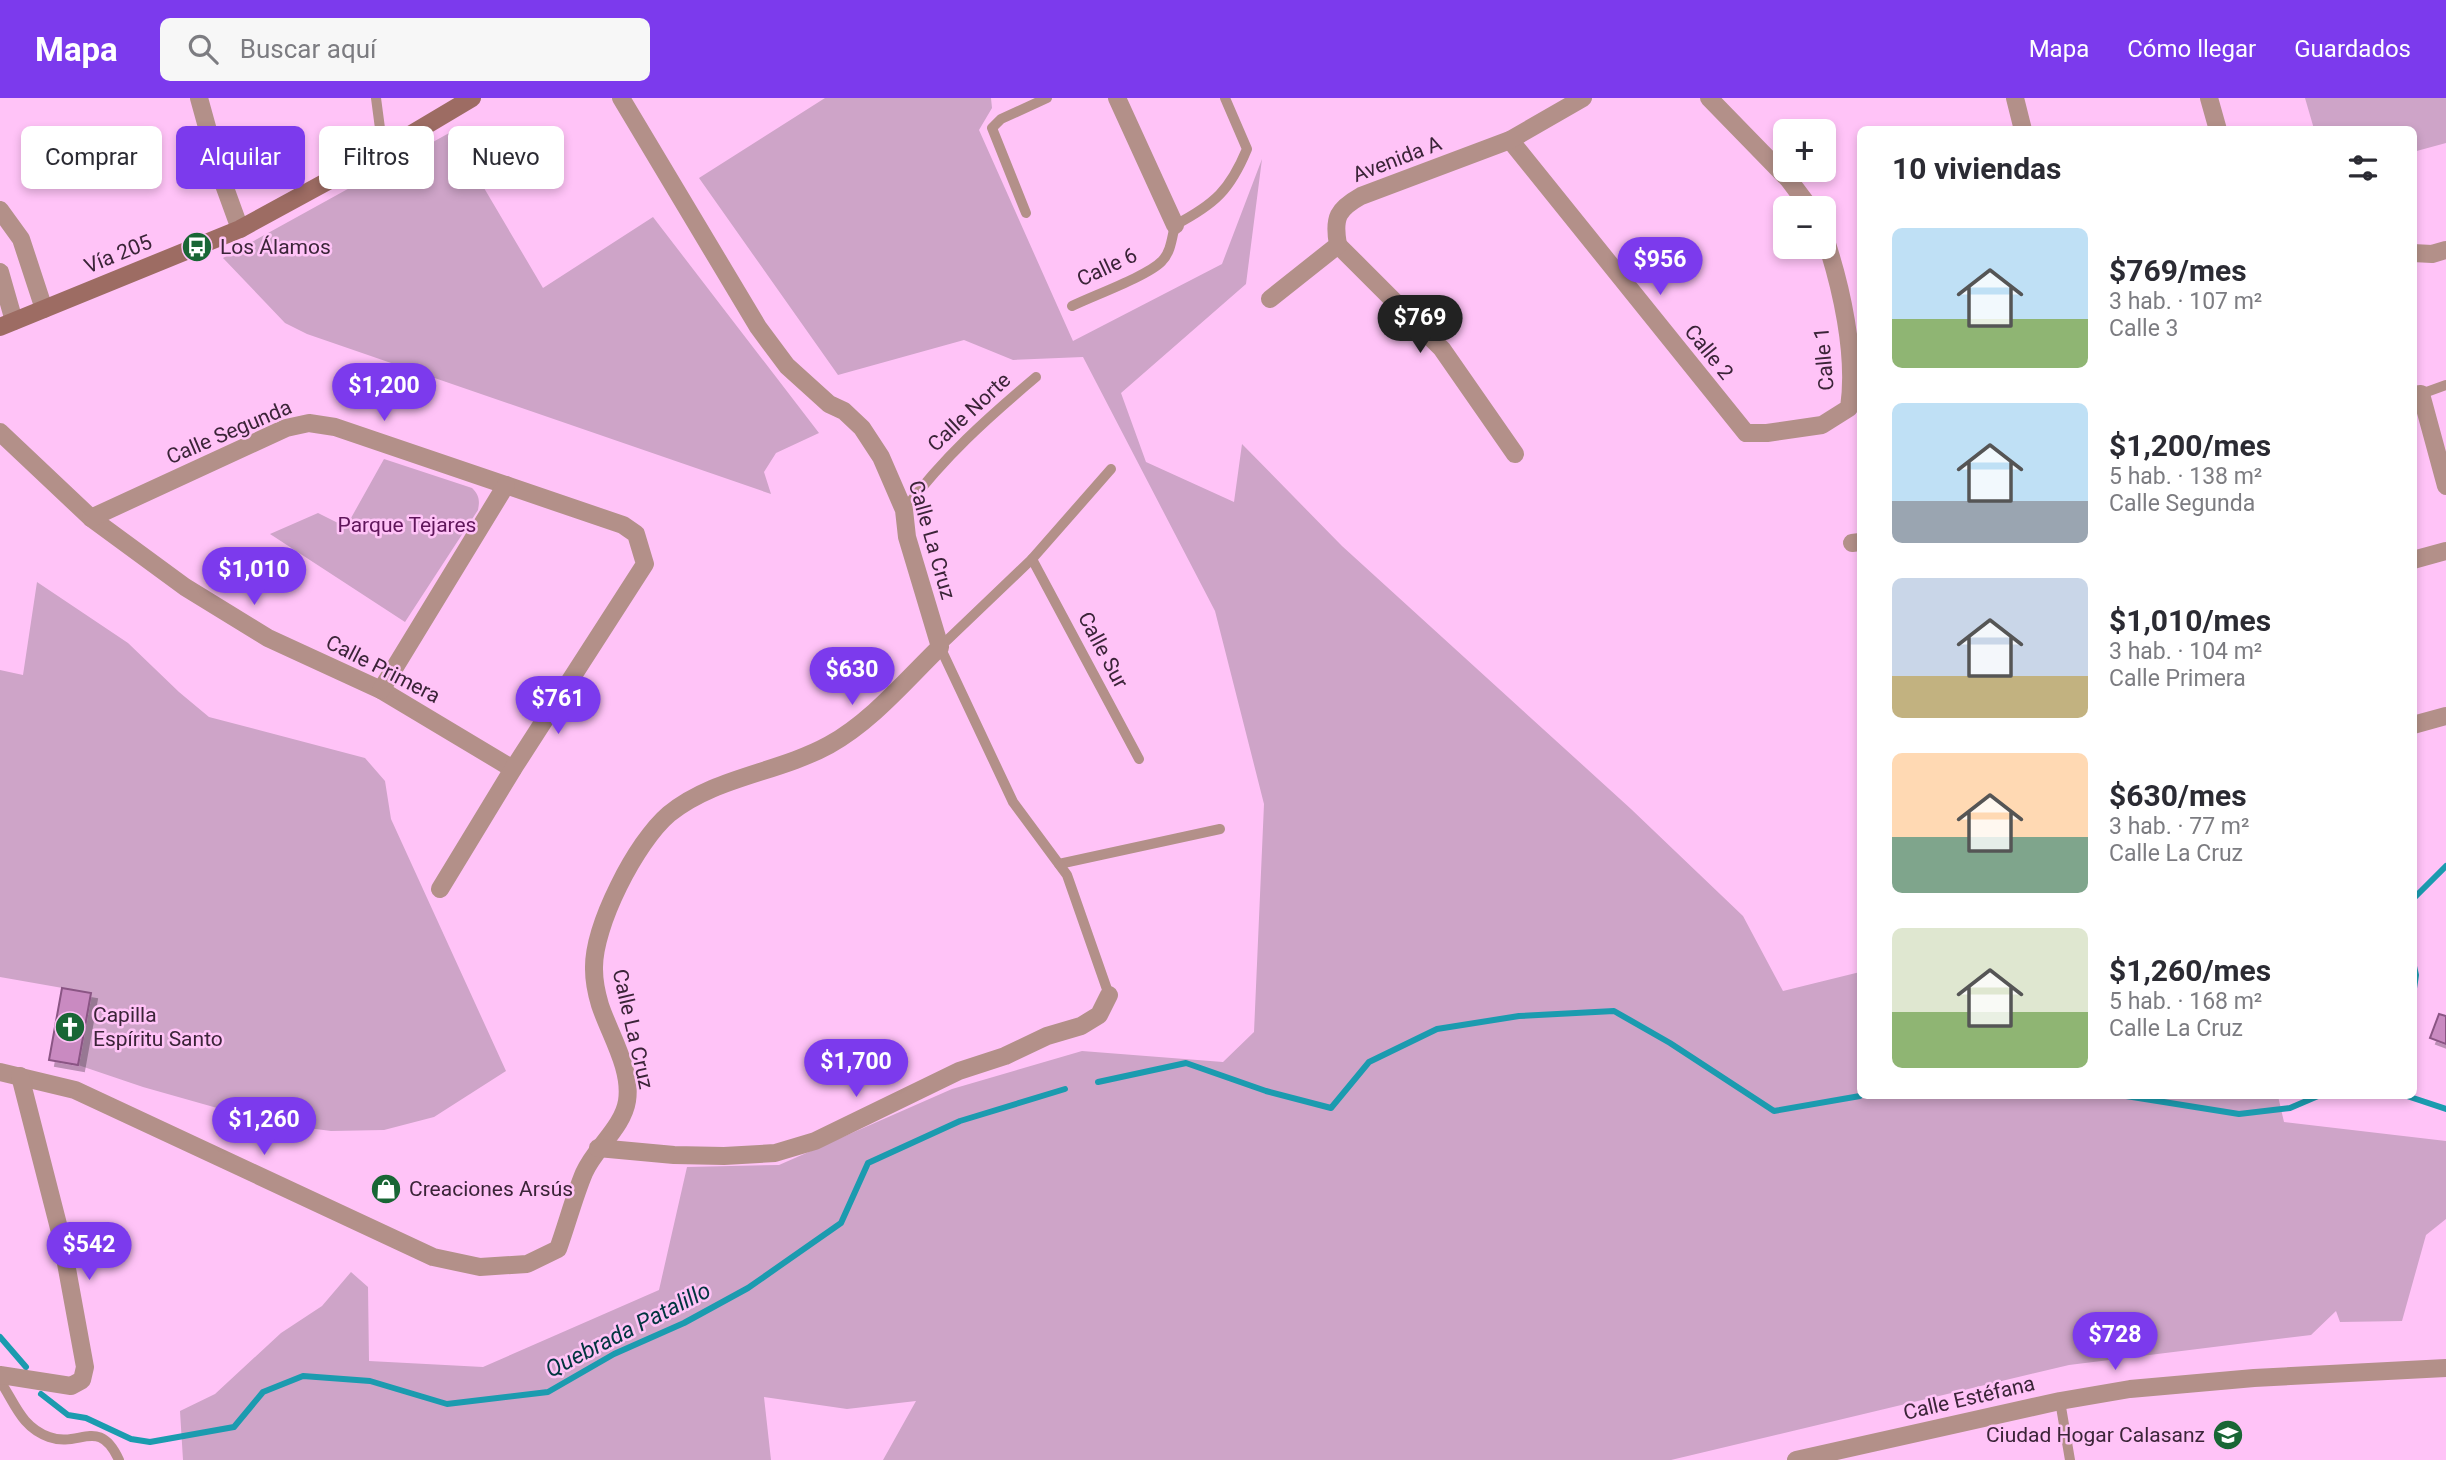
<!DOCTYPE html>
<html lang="es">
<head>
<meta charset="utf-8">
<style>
	body { margin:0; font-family:Roboto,sans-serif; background:#f7f7f7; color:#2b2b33; height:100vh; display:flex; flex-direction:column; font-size:26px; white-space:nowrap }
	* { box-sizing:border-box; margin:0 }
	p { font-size:23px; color:#7c7c81 }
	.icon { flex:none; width:38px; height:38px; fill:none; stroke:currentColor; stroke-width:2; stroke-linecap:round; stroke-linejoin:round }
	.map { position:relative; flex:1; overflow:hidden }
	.details { position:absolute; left:1857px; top:28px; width:560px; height:973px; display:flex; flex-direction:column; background:#fff; border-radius:10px; box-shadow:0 4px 10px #0003 }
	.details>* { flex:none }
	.guide { position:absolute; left:21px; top:28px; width:665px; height:63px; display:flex; gap:14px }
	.controls { position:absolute; left:1773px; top:21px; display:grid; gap:14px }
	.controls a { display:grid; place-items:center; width:63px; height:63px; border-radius:10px; background:#fff; box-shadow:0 4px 10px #0003; font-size:35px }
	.price { position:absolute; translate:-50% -60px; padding:0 16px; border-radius:24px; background:#7c3aed; color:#fff; font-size:23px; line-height:46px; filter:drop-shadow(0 2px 4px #0008) }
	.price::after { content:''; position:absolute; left:50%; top:42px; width:21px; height:16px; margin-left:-10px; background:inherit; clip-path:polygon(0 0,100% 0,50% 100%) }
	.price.current { background:#222; color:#fff }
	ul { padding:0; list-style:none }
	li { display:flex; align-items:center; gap:21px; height:175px; padding:0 35px }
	li span { display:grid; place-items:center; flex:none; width:196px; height:140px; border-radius:10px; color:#555 }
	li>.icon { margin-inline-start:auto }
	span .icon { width:84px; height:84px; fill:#fffc; stroke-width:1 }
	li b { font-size:30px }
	h2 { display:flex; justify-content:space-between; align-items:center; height:84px; padding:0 35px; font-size:30px }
	.chip { padding:0 24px; border-radius:10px; background:#fff; box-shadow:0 4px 10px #0003; font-size:24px; line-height:63px }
	.chip.current { background:#7c3aed; color:#fff }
	header { display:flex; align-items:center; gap:42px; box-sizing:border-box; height:98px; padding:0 35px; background:#7c3aed; color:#fff }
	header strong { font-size:33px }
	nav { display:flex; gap:38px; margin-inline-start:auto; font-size:24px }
	.search { width:490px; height:63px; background:#f7f7f7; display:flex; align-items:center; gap:18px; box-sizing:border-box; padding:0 24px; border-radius:10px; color:#7c7c81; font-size:26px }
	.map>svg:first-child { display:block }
</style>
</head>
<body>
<header>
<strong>Mapa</strong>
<div class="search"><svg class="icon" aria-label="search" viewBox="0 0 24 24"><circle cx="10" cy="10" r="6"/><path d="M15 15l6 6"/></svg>Buscar aquí</div>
<nav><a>Mapa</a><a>Cómo llegar</a><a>Guardados</a></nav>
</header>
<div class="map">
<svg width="2446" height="1362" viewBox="0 0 2446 1362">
	<defs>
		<filter id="shadow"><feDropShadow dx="6" dy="6" stdDeviation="0" flood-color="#0004"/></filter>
	</defs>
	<rect width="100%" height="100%" fill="#ffc3f7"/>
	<g fill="#cea4c8">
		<path d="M825,0h166l1,10 -13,22 94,211 149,-77 40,-105 -16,125 -125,109 25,69 88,40 8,-58 100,102 289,263 112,107 40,75 77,-19v124h418l6,26 162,19v78l-20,16 -24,86 -62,1 -4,-11 -25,24 -242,30 -398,95h-788l33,-59 -69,8 -83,-12 7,63h-588l-3,-49 35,-17 66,-61 41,-27 29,-34 17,15 1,74 114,6 176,-77 28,-123 92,-2 173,-76 130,-38 141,11 31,-30 10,-228 -49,-193 -132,-254 -70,3 -49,-20 -126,35 -139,-197z"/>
		<path d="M2305,0h141v45l-33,9v-22l-99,-1z"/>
		<path d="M451,34l92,156 110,-71 166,216 -43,20 -12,19 7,22 -464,-160 -22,-11 -62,-65z"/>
		<path d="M384,361l88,29c7,7 8,12 6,22l-73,112 -135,-88 48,-21 28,14z"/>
		<path d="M37,484l91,61 51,49 30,25 156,41 20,23 6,38 115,252 -72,46 -50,13 -53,1 -61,-8 -127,-36 -65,-22 13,-72 -91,-16v-307l23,5z"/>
	</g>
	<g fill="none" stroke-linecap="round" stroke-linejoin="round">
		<g stroke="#1b9baf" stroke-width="6">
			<path d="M2413,801l33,-33"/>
			<path d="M2413,864l3,13 -3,20"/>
			<path d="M1098,984l88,-19 80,28 65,17 38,-46 68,-33 82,-13 95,-5 56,32 104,68 86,-15"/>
			<path d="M2126,998l113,18 51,-6 28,-12"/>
			<path d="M2407,998l39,13"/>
			<path d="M0,1239l26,30"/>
			<path d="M41,1296l27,21 18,3 45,21 19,3 84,-15 29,-35 40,-16 67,5 77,23 101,-12 66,-38 70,-31 64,-35 93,-65 27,-60 92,-42 105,-32"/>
		</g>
	</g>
	<g fill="#c98ac1" stroke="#8a5584" stroke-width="2" filter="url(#shadow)">
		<path d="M62,890l29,5 -13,72 -29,-5z"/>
		<path d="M2439,916l7,2v28l-16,-6z"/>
	</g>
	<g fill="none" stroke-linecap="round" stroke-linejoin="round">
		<g stroke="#b39089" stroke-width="10">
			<path d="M376,0l7,53"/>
			<path d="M1026,115l-34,-85 9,-9 46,-21"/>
			<path d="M1072,208c20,-10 76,-30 90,-45 9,-9 10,-24 13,-36 40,-21 55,-35 72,-76l-22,-51"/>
			<path d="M2421,296l25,-9"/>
			<path d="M904,412c40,-53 82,-91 132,-133"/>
			<path d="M1032,461l107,200"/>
			<path d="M1059,766l161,-35"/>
			<path d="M1109,897l-42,-120 -54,-73 -73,-155 92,-88 79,-90"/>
			<path d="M0,1283c15,22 21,46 49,56 31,11 50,-21 70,23"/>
			<path d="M2060,1303l10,59"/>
		</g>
		<g stroke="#b39089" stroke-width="18">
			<path d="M199,0l21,76 20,55"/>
			<path d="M1117,0l58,127"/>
			<path d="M1709,0l80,82 21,28"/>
			<path d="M2015,0l8,32"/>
			<path d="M2209,0l9,32"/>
			<path d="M1510,42l236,293h21l55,-8 27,-17c8,-53 -8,-123 -25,-173"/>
			<path d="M0,112l21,29 23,70"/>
			<path d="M1338,147l104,104 73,105"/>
			<path d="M2413,155l19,1 14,-4"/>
			<path d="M0,174l14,49"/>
			<path d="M1270,201l68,-54c-5,-28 0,-36 23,-49l149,-56 73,-42"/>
			<path d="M2413,297l8,-1 25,92"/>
			<path d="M0,334l91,86 94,69 83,51 113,52 132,79"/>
			<path d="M91,420l195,-90 23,-5 26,4 288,98 13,9 9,30 -132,205 -73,120"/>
			<path d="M1852,445l8,-1"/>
			<path d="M2413,462l33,-9"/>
			<path d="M381,592l125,-205"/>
			<path d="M2413,627l33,-9"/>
			<path d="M0,974l75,18 358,167 47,10 47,-3 31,-15c9,-25 16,-52 26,-76 11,-25 39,-46 43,-72 5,-32 -17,-66 -27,-96 -3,-10 -6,-25 -6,-36 -1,-43 42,-127 75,-155 45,-37 109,-41 160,-69 43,-24 76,-64 111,-98l-33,-110 -3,-27 -23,-53 -19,-29 -18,-17 -15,-7 -42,-38 -29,-39 -137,-229"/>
			<path d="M598,1050l76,7 50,1 51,-3 40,-12 144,-70 46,-15 42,-20 34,-10 18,-11 10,-20"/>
			<path d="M0,1277l71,11 11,-6 3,-13 -24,-131 -41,-160"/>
			<path d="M1796,1362l264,-59 70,-12 124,-11 192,-10"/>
		</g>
		<path stroke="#9d6c63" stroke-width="18" d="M0,229l240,-98 143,-78 89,-53"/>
	</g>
	<defs>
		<g id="bus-disc" transform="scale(1.575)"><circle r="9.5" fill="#196635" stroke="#ffc3f7"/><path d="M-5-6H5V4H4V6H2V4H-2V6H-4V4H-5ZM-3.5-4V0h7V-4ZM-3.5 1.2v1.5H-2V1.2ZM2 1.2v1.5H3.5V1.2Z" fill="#fff"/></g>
		<g id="church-disc" transform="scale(1.575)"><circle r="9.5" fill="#196635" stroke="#ffc3f7"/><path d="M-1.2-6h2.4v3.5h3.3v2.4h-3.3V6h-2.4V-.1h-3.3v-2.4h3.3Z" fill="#fff"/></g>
		<g id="shop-disc" transform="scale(1.575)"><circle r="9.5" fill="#196635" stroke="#ffc3f7"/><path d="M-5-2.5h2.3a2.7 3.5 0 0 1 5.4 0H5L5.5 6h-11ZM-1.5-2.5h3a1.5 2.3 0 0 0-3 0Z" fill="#fff"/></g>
		<g id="university-disc" transform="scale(1.575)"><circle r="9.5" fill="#196635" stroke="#ffc3f7"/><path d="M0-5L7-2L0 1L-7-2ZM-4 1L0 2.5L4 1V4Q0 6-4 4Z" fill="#fff"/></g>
	</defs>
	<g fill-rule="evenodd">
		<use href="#bus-disc" x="197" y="149"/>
		<use href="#church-disc" x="70" y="929"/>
		<use href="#shop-disc" x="386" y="1091"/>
		<use href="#university-disc" x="2228" y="1337"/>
	</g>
	<g text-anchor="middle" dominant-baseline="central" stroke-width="5" stroke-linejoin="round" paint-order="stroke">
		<g font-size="21" fill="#3b2438" stroke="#ffc3f7">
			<text transform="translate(1397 61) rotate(-21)">Avenida A</text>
			<text transform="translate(118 156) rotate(-22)">Vía 205</text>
			<text transform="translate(1107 169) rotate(-25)">Calle 6</text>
			<text transform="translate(1709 254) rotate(51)">Calle 2</text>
			<text transform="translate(1824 261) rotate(-95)">Calle 1</text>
			<text transform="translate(969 314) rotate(-43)">Calle Norte</text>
			<text transform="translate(229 334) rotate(-23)">Calle Segunda</text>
			<text transform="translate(932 442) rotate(74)">Calle La Cruz</text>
			<text transform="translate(1103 552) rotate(62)">Calle Sur</text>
			<text transform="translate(383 571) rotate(27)">Calle Primera</text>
			<text transform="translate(633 931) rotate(77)">Calle La Cruz</text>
			<text transform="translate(1969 1300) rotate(-13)">Calle Estéfana</text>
		</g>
		<g font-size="21" fill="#3b2438" stroke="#ffc3f7" text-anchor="start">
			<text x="220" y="149">Los Álamos</text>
			<text x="93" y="917">Capilla<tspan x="93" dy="24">Espíritu Santo</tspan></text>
			<text x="409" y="1091">Creaciones Arsús</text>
			<text x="2205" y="1337" text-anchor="end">Ciudad Hogar Calasanz</text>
		</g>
		<g font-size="21" fill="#5f155a" stroke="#ffc3f7">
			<text x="407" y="427">Parque Tejares</text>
		</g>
		<g font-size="23" font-style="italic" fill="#00353e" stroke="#ffc3f7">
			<text transform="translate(628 1232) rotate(-27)">Quebrada Patalillo</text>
		</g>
	</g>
</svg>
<div class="controls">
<a>+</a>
<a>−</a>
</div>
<b class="price" style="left:1660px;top:199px">$956</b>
<b class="price current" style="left:1420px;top:257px">$769</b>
<b class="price" style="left:384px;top:325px">$1,200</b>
<b class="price" style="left:254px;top:509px">$1,010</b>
<b class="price" style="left:852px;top:609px">$630</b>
<b class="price" style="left:558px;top:638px">$761</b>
<b class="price" style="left:856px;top:1001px">$1,700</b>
<b class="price" style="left:264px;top:1059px">$1,260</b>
<b class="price" style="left:89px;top:1184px">$542</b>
<b class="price" style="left:2115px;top:1274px">$728</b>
<div class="guide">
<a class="chip">Comprar</a>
<a class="chip current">Alquilar</a>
<a class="chip">Filtros</a>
<a class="chip">Nuevo</a>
</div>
<section class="details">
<h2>10 viviendas<svg class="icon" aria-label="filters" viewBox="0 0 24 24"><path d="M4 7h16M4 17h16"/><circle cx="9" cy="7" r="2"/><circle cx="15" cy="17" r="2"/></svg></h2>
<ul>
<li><span style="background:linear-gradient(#bfe0f5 65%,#8fb573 0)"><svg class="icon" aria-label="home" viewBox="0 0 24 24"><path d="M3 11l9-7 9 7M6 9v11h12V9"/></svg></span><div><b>$769/mes</b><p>3 hab. · 107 m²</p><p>Calle 3</p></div></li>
<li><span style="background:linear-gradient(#bfe0f5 70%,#9aa5b1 0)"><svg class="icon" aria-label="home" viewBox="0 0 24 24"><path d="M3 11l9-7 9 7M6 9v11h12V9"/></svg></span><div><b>$1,200/mes</b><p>5 hab. · 138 m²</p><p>Calle Segunda</p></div></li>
<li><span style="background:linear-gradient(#c9d6e8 70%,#c2b280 0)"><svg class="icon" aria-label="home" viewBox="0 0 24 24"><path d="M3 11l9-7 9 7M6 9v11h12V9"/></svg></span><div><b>$1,010/mes</b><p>3 hab. · 104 m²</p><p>Calle Primera</p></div></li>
<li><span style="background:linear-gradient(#ffd9b3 60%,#7fa58c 0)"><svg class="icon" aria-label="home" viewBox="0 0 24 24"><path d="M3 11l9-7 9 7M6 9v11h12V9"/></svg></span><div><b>$630/mes</b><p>3 hab. · 77 m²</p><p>Calle La Cruz</p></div></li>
<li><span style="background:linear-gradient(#dfe7d0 60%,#8fb573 0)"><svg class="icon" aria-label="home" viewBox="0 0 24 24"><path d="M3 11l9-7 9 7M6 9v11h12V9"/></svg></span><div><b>$1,260/mes</b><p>5 hab. · 168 m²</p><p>Calle La Cruz</p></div></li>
</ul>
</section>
</div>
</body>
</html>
